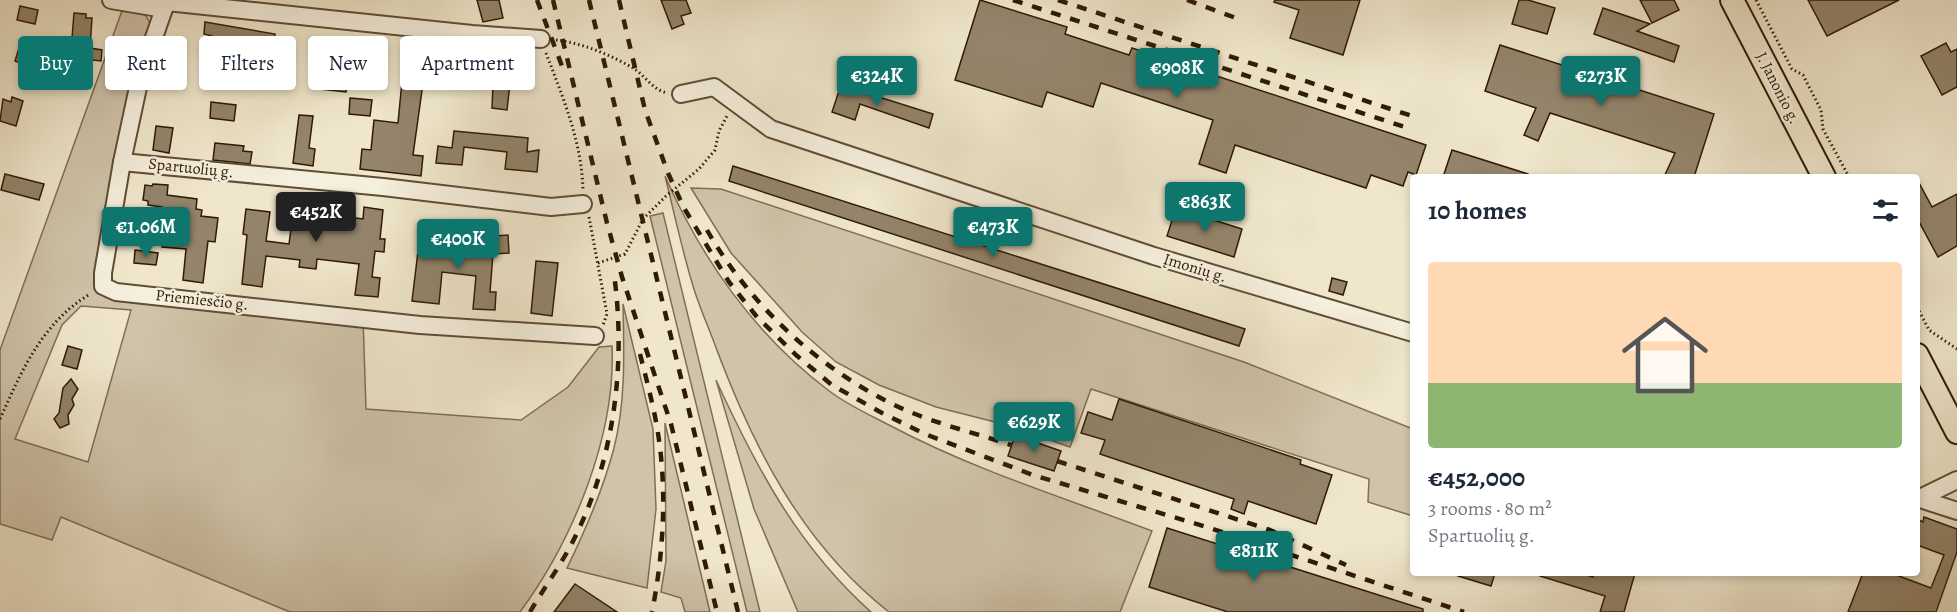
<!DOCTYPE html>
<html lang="en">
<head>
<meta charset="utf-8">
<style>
	body { margin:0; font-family:Alegreya,serif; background:#f2f2f3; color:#1f2937; height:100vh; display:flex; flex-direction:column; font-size:22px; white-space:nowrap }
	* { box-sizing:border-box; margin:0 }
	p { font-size:20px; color:#747a83 }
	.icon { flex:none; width:33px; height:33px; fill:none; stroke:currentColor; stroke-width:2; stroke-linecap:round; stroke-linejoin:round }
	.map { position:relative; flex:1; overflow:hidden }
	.side { position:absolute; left:1410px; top:174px; width:510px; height:402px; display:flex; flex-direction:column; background:#fff; border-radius:6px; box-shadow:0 3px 9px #0003 }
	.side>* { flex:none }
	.guide { position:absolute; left:18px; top:36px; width:570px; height:54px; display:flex; gap:12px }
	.price { position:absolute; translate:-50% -51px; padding:0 14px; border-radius:6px; background:#0f766e; color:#fff; font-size:20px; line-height:39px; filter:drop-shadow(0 2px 3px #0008) }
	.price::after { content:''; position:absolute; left:50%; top:36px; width:18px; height:14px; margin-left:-9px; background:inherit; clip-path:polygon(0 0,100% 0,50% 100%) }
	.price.on { background:#222; color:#fff }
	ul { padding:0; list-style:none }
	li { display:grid; align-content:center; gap:12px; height:318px; padding:0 18px }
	li span { display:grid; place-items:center; height:186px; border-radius:6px; color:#555 }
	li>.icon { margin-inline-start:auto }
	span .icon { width:108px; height:108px; fill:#fffc; stroke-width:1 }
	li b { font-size:26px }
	h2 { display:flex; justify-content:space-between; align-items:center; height:72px; padding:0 18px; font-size:26px }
	.chip { padding:0 21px; border-radius:6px; background:#fff; box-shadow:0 3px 9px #0003; font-size:21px; line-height:54px }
	.chip.on { background:#0f766e; color:#fff }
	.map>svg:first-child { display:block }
</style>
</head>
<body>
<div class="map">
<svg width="1957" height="612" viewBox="0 0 1957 612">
	<rect width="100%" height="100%" fill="#efe6cb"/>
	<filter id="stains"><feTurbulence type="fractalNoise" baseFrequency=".00333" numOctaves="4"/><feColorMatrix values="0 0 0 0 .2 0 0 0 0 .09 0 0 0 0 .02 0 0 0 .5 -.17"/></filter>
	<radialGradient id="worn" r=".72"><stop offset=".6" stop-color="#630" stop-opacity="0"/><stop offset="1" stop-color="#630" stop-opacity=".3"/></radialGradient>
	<g fill="#cfc3a9" stroke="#806e56" stroke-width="1.5" fill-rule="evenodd">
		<path d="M123,8l22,6 6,11 -50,264 262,28 3,92 155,11 47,-33 31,-40 13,-1c4,90 -39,194 -92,266h-230l-229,-95 -9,23 -52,-16v-174zM81,306l50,4 -43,152 -73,-23 47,-114z"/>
		<path d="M665,176c36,82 90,159 163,214 19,15 42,25 63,36 83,44 174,72 261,105l-32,81h-231c-87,-68 -136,-165 -174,-267 -7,-19 -16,-39 -22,-59 -11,-36 -19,-74 -28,-110z"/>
		<path d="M691,188l30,1 523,173 169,67v87l-45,-14 1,-23 -278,-90 -21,58 -63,-22 -71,-18 -57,-22 -43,-23 -34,-30 -71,-79z"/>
		<path d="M663,213l97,399h-13l-97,-396z"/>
		<path d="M623,304l30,125 3,80 -9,79 -80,-20c19,-39 36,-78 47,-120 12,-47 10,-97 9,-144z"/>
		<path d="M716,380c40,87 82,167 155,232h-73l-44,-103z"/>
		<path d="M665,423l45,189h-25l-4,-14 -20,-6 5,-31z"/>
	</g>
	<g fill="#93846b" stroke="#301a03" stroke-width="1.5">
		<path d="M477,0h22l4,18 -20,4z"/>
		<path d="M661,0h25l5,13 -10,3 3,8 -12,5z"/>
		<path d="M980,0l87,27 -2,7 64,21 3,-7 294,97 -10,30 -8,-3 -5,14 -32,-11 -5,13 -131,-43 -9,28 -27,-9 14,-44 -112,-37 -8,24 -46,-15 -5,15 -87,-27z"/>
		<path d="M1275,0h85l-17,55 -53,-17 9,-28 -25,-8z"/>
		<path d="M1519,0h9l27,8 -8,26 -35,-10z"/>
		<path d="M1640,0h34l5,10 -27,13z"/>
		<path d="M1808,0h91l-72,36z"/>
		<path d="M20,6l18,4 -3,14 -18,-4z"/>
		<path d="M1603,8l47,16 -13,7 42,15 -5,16 -80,-28z"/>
		<path d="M74,13l12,1v4h6l-2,30 12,2 -1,11 -27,-3 -2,14 -12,-1 2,-21 9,1z"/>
		<path d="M205,22l70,12 -2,19 -5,-1 -4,31 -29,-4 -21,-6 7,-22 -11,-1 2,-14 -8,-2z"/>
		<path d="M315,41l24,2 -1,16 12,2 -4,31 -26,-3 2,-20 -3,-1v-6l-6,-1z"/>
		<path d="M1946,43l5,9 6,-3v38l-15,8 -21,-39z"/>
		<path d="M362,45l20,3 -2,15 -19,-2z"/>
		<path d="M1500,45l214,69 -20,63h-30l11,-24 -125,-40 -12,28 -14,-6 12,-27 -51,-17z"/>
		<path d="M19,48l12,4 -5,13 -11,-4z"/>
		<path d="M416,49l32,3 -2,26 -32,-3z"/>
		<path d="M500,56l13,1 -6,53 -15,-2 2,-46h5z"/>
		<path d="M402,81l21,2 -10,72 10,1 -2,20 -61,-7 2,-20 9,1 3,-30 24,3z"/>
		<path d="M841,85l92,29 -4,14 -69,-24 -5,16 -23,-8z"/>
		<path d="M12,97l11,4 -7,25 -16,-5 3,-22 8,3z"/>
		<path d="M350,98l22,2 -2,16 -21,-2z"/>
		<path d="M211,102l25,3 -2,16 -24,-3z"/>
		<path d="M299,115l14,1 -4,32 6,1 -2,17 -20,-3z"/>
		<path d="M156,126l17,2 -4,25 -16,-3z"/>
		<path d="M454,131l74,7 -1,14 12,-2 -2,22 -32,-3 2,-17 -43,-5 -2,18 -26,-2 2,-17 14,2z"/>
		<path d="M215,143l29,3 -1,5 9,1 -2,12 -37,-4z"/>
		<path d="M1452,150l76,24 -1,3h-84z"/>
		<path d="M733,166l512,163 -6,17 -510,-165z"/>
		<path d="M5,174l39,10 -5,16 -38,-10z"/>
		<path d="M1917,179l15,28 25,-13v52l-19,11 -21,-39z"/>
		<path d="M153,184l15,1 -1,10 30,4 -1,10 6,1 -1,6 17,2 -3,24 -7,-1 -5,42 -20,-3 3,-31 -24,-2 2,-23 -4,-1 2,-16 -14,-2v-4l-5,-1 2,-15 7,1z"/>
		<path d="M287,203l26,3 -1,6 51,7 1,-12 19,3 -3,29h5l-1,13 -9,-1 -3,26 8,1 -2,19 -23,-2 4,-31 -42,-5 -1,10 -17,-2 1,-7 -34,-4 -4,31 -20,-3 5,-49 -4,-1 3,-25 24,3 -4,29 23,3 3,-23 -7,-1z"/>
		<path d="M1176,208l66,21 -8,28 -67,-21z"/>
		<path d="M495,234v2l13,-1 1,18 -16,1 -3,38h6l-1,18 -22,-1 3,-33 -34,-4 -3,32 -27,-3 7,-58 66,10 -2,-18z"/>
		<path d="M135,250l23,3 -2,12 -22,-2z"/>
		<path d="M536,261l22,2 -6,53 -21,-3z"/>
		<path d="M1332,278l15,4 -4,13 -14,-4z"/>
		<path d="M68,346l14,4 -5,19 -15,-4z"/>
		<path d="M71,379l7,10 -6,10 2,6 -6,10 1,9 -9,4 -6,-9 5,-6 4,-25z"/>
		<path d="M1119,399l182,61 -1,4 32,11 -16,49 -68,-23 -4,13 -13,-5 3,-10 -134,-45 5,-14 -24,-7 7,-21 24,8z"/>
		<path d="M1015,435l46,16 -7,20 -46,-15z"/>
		<path d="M1924,517l33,12v23l-21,60h-88l15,-39h28l40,15 13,-33 -27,-10v-26l6,3z"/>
		<path d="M1167,528l256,81v3h-195l-79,-25z"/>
		<path d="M1459,573h36l-4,13 -33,-10z"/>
		<path d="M1541,573h39l13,4v-4h42l-11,39h-24l5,-16 -65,-20z"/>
		<path d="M575,584l42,28h-63z"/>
	</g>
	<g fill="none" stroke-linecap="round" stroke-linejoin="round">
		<g stroke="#604d35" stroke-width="20">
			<g id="minor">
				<path d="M111,0l53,9"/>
				<path d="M167,0l-27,78 -18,84 -19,111v13l13,6 304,33 175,11"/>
				<path d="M167,2l305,32 69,5"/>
				<path d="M681,94l33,-7 57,42 383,127 259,77"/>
				<path d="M122,162l261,25 168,20 32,-3"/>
				<path d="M1917,498l40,13"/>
				<path d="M1920,498l37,-18"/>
			</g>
		</g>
		<g stroke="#301a03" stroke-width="26">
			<g id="major">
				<path d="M1732,0l92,177"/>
				<path d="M1917,355l40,77"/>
			</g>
		</g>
		<g stroke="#301a03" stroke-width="3" stroke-dasharray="1.5 3" stroke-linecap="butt">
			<path d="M1756,0l36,69 11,6 18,35 2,19 26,48"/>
			<path d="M556,40c26,3 55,15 77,28 12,7 20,23 35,25"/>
			<path d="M546,53c17,45 36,89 37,138"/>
			<path d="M589,217l18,97 -4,11"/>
			<path d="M598,263l27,-9 18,-35 23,-23 33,-27 16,-19 4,-19 9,-17"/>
			<path d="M1917,307l12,23 28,19"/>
			<path d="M0,419c22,-49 42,-96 90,-125"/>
		</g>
		<use href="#minor" stroke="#f5efdd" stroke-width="16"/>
		<use href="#major" stroke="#efe6cb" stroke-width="22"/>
		<g stroke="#301a03" stroke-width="4.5" stroke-dasharray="10 10" stroke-linecap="butt">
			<path d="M537,0l25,66"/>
			<path d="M553,0l54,223 15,54 49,147 46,188"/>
			<path d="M589,0l149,612"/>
			<path d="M619,0l26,110 23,63 16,35 45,74 28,35 39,38 36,30 50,28 43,21 108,41 177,53 254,84"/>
			<path d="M1013,0l395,128"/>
			<path d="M1058,0l357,117"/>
			<path d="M1187,0l49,18"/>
			<path d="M707,230c44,77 115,142 196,179 34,15 72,24 108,36"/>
			<path d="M640,354c7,28 15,57 19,86 8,56 4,117 -7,172"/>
			<path d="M1057,461l213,69 76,35"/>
			<path d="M530,612c15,-26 34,-51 47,-79 38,-79 49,-172 37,-259"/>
		</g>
	</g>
	<g text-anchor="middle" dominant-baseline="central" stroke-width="5" stroke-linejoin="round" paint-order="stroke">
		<g font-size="16" fill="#301a03" stroke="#f5efdd">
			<text transform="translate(1778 88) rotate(63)">J. Janonio g.</text>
			<text transform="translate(191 168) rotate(6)">Spartuolių g.</text>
			<text transform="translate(1195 268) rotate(17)">Įmonių g.</text>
			<text transform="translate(202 300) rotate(6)">Priemiesčio g.</text>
		</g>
	</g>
	<rect width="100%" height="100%" filter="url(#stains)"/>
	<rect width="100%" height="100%" fill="url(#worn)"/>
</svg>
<b class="price" style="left:1177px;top:99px">€908K</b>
<b class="price" style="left:877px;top:107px">€324K</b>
<b class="price" style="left:1601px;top:107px">€273K</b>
<b class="price" style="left:1205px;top:233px">€863K</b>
<b class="price on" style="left:316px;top:243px">€452K</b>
<b class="price" style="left:146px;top:258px">€1.06M</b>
<b class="price" style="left:993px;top:258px">€473K</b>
<b class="price" style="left:458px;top:270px">€400K</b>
<b class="price" style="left:1034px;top:453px">€629K</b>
<b class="price" style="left:1254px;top:582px">€811K</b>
<div class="guide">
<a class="chip on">Buy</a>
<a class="chip">Rent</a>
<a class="chip">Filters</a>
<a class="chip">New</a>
<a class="chip">Apartment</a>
</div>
<section class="side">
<h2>10 homes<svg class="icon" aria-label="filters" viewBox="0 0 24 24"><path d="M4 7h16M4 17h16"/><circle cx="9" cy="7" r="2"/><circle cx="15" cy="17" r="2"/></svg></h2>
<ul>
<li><span style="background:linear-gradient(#ffd9b3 65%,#8fb573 0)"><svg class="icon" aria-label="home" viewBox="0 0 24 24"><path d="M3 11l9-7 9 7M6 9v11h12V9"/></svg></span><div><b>€452,000</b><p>3 rooms · 80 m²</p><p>Spartuolių g.</p></div></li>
</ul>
</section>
</div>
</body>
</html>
